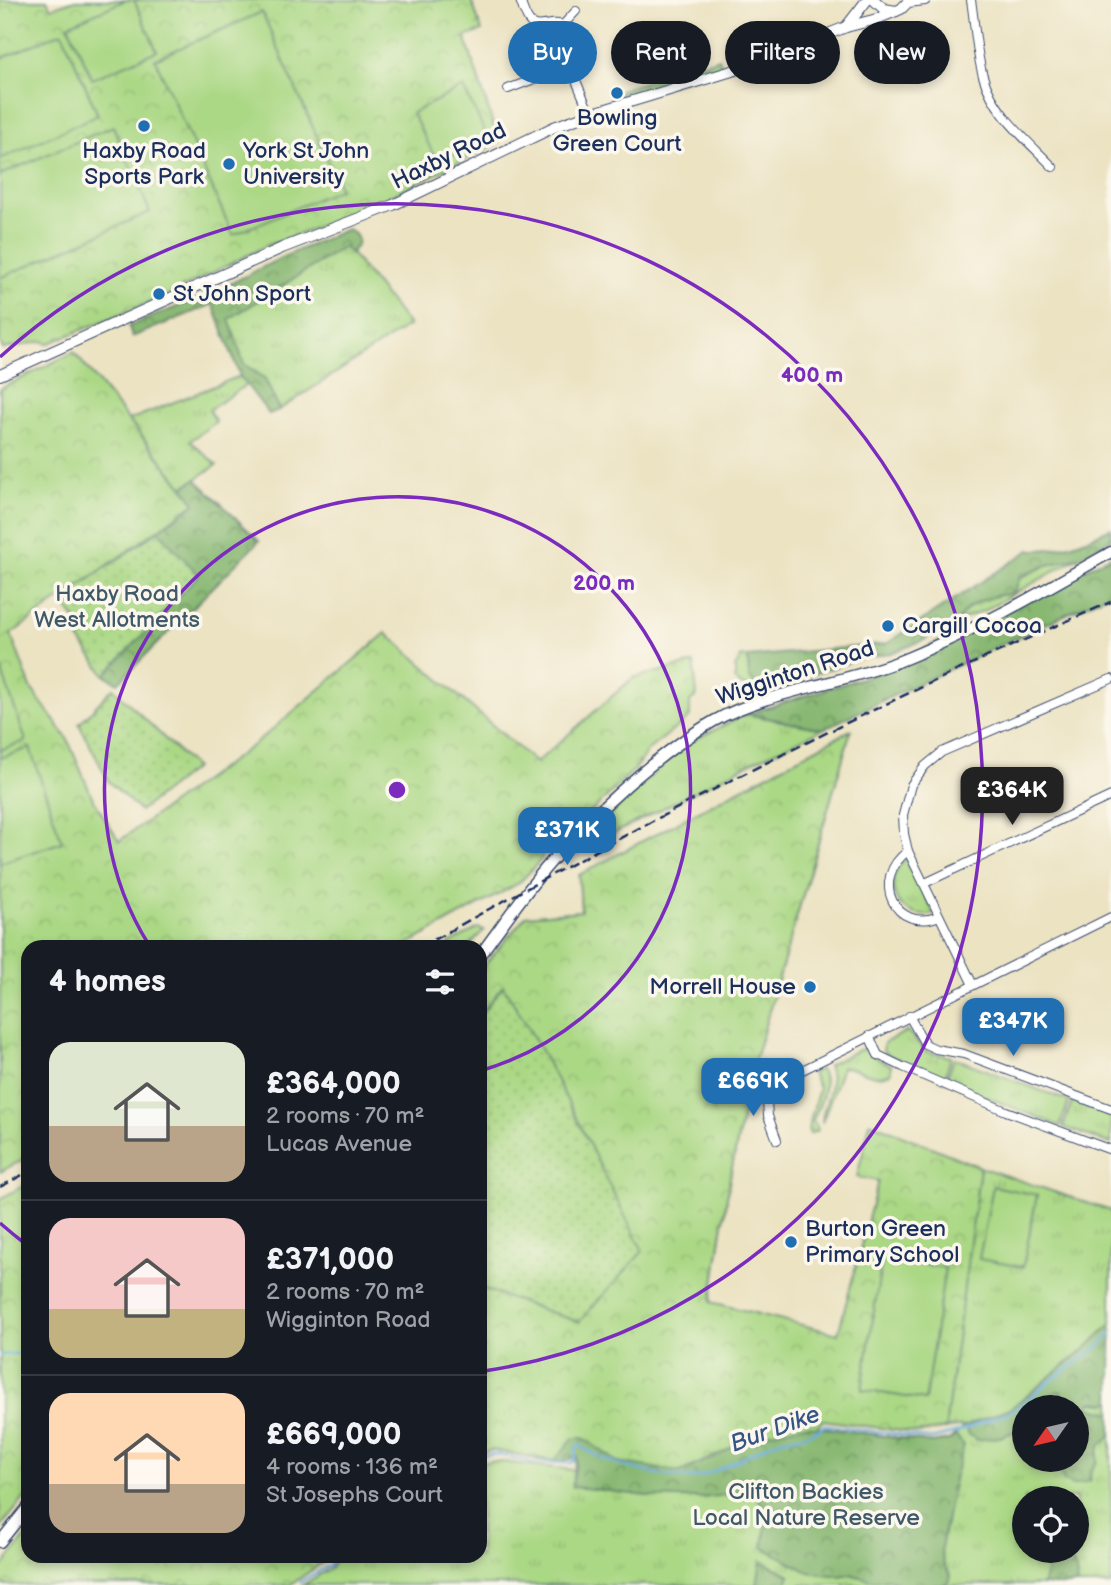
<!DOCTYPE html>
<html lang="en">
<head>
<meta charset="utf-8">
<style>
	body { margin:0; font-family:"Balsamiq Sans",sans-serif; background:#20242c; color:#f1f3f6; height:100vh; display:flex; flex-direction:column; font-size:26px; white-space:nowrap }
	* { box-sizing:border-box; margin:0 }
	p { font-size:23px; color:#9ea1a6 }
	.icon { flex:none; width:38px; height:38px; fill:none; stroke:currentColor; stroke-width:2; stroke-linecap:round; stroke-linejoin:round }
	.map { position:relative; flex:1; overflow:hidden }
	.drawer { position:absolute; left:21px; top:940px; width:466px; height:623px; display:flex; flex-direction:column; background:#171b24; border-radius:21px; box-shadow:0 4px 10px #0003 }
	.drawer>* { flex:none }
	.banner { position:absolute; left:508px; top:21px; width:497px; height:63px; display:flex; gap:14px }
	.needle { width:46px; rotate:236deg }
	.buttons { position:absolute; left:1012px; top:1395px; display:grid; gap:14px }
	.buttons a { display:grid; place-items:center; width:77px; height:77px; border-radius:50%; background:#171b24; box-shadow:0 4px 10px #0003; font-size:35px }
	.price { position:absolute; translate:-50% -60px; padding:0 16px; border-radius:14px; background:#1f6fb2; color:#fff; font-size:23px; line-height:46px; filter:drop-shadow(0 2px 4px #0008) }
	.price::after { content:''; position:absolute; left:50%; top:42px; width:21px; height:16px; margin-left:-10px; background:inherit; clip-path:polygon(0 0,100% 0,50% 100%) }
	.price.on { background:#222; color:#fff }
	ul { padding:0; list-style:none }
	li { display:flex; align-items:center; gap:21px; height:175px; padding:0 28px }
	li+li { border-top:2px solid #363941 }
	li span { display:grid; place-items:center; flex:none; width:196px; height:140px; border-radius:21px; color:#555 }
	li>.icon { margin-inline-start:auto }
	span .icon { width:84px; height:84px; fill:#fffc; stroke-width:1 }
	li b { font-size:30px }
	h2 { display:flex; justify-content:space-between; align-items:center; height:84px; padding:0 28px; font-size:30px }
	.tag { padding:0 24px; border-radius:32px; background:#171b24; box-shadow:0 4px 10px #0003; font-size:24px; line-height:63px }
	.tag.on { background:#1f6fb2; color:#fff }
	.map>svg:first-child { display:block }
</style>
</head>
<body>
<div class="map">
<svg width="1111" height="1585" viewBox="0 0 1111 1585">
	<defs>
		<pattern id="grass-tufts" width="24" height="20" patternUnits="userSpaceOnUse" patternTransform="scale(1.75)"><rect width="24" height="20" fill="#abd885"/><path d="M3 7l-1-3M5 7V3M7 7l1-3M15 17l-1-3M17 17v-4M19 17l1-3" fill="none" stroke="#93ba75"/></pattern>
		<pattern id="forest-crowns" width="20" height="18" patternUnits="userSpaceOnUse" patternTransform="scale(1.75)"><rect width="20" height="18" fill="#88b872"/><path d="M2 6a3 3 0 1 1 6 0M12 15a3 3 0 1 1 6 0" fill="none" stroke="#6e9661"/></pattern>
		<pattern id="park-crowns" width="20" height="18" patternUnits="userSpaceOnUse" patternTransform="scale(1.75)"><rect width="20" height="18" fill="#abd885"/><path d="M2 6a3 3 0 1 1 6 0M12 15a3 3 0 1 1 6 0" fill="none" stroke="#93ba75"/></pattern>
		<pattern id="garden-dots" width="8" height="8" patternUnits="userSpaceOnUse" patternTransform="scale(1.75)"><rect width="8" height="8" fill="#abd885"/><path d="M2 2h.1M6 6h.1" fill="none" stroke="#93ba75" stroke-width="1.8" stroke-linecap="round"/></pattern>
	</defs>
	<rect width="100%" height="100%" fill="#fbf7ec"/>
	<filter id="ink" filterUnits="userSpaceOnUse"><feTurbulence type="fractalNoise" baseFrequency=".0143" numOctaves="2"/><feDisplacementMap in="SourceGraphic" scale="14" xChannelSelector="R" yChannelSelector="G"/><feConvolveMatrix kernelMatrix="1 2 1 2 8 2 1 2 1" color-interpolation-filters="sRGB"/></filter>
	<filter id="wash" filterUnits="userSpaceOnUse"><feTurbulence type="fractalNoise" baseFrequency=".00686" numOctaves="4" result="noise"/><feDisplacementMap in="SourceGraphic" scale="28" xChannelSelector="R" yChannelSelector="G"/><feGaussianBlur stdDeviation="1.57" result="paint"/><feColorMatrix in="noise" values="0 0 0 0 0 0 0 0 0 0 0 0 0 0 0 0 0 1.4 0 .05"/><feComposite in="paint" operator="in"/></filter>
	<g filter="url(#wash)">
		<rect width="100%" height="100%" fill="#ece3c3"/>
		<g fill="url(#grass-tufts)" stroke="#638472" stroke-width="2" fill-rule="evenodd">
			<path d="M345,246l64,79 -130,85 -14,-31 -21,-15 -16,-45z"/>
			<path d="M240,376l7,8 -38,26 7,12 -26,19 27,24 -34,22 -54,-67z"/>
			<path d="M1078,558l-93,52 -29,12c13,-21 35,-26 58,-29l6,-15 27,-13z"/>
			<path d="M741,657h7l1,19 8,12 -8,1 -14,-8v-13z"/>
			<path d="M746,714l77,15 -73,34 -189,98 105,-99 24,-20z"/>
			<path d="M851,730l-100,343 -21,104 -19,126 93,122 129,18 16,-3 16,-14 -20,3 35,-262 131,44v374h-808l29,-18 5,-11h143v-93l13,-2 81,9 4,-15 16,-8 -40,14 -62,-11 -12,3v-165l99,34 6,-186 -69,-129 -13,-21 -23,29v-45l46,-54 55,-5 -2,-36zM1024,1407h52v53h-52zM1024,1498h52v52h-52z"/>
			<path d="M907,858l27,56c-36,9 -56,-34 -27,-56z"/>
			<path d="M907,1031l20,21 24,5 -7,23 -59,-27 -2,-3 1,-7z"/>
			<path d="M869,1049l10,11 12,5v8c-19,9 -30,-6 -49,-6l-20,56c0,-22 15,-33 6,-58l30,-15z"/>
			<path d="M954,1058l115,43 -9,25 -114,-45z"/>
			<path d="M820,1069c11,17 -1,35 -7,52l5,9 -8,4 -2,-5 11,-41 -7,-15z"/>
			<path d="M1072,1102l39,14v28l-48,-17z"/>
		</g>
		<g fill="url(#forest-crowns)" stroke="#527468" stroke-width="2">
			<path d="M719,58l4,10 -102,31 -1,-9z"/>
			<path d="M347,229c13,6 15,15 3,24l-6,-6 -115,72 15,45 21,15 14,31 -10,4 -29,-38 -27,-72 -81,33 -3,-11 83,-33 69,-35z"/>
			<path d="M196,479l63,62 -141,142 -13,-8 93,-100 -40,-44 37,-28 -12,-16z"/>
			<path d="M1111,528v11l-33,19 -31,7 -27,12 -6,16 -19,3 -19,7 -8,5 -12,14 -32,18 -33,13 -29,5 -78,26 -27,4 -8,-12 -1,-19 138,-13 144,-94c30,1 54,-9 81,-22z"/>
			<path d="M1111,556v37l-288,136 -76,-15 124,-39z"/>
			<path d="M1111,1324v77l-4,2 -16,-1 -2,5 22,6v23l-12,10 -2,16 -6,9 -2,10 -16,4 -9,-4 -4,-10 -6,2 -23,-5v-8h45v-53h-16l4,-7 -5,-9 -9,4 -5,12h-21l-2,22 -22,8 -23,3 -10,-7 -1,-7 45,-18 74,-59z"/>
			<path d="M559,1417l128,52 35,-16 24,-15 58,-13 129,18 16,-3 7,-4 8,9 -10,34 -13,70 3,16 7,10 -2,6 -6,4h-42l-11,-6 -16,2 -24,-7 -10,2 -32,-4 -45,-25 3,-24 -11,-37c-19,6 -39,12 -59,12 -41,2 -83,-8 -124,-11l5,-31c-16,9 -33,4 -51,1l7,-13z"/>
			<path d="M1063,1552c11,9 16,19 13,33h-33c2,-15 6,-26 20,-33z"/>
			<path d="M761,1561l29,14 -4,10h-29z"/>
		</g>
		<g fill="url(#park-crowns)" stroke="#638472" stroke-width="2">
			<path d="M0,0h47l4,8 24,-8h396l11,31 -17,6 34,106 -141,69 -94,35 -94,47 -123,50 -4,-3 -40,8 -3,-7z"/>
			<path d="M74,352l121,151 -184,131 20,54 36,50 26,61 26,42 136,-97 131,-111 150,130 97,-85 61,-15 3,33 -7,5v16l-42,33 -14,20 -65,63 -27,20v6l-23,24 -116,64h-375v210l-28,15v-783z"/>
			<path d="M851,730l-100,343 -21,104 -19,125 127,32 40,-153 -21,-4 13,-55 110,45 -35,262 -28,4 -94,-13 -6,7 -13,-2 -58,13 -24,15 -42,19 -62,-10 -35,-24h-10l-19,23 -62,-11 -12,3v-165l99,34 22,-151 -16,-35 -69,-129 -14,-20 -22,28v-45l46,-54 55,-5 -2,-36z"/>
			<path d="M478,928l6,2 -16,17h-24z"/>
			<path d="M28,1183v311l-28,34v-329z"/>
			<path d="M28,1534v22h304l-42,29h-290v-15z"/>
		</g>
		<g fill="url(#garden-dots)" stroke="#638472" stroke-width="2">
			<path d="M158,531l41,44 -94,100 -26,-36 7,-7 -26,-32z"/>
			<path d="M113,688l82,80 -55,43 -31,-29 -30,-58z"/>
			<path d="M503,986c53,83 94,178 140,265l-64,71 -99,-34v-273z"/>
		</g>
		<g fill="#abd885" stroke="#638472" stroke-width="2">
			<path d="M126,0h8l23,51 -65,28 -24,-54z"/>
			<path d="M262,12l78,177 -107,46 -78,-176z"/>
			<path d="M62,32l36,83 -98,44v-100z"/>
			<path d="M463,87l25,51 -50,25 -26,-50z"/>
			<path d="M113,126l37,86 -150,66v-103z"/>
			<path d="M0,666l26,75 -26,9z"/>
			<path d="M30,748l32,94 -62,21v-105z"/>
			<path d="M993,1186l44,9 -14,72 -44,-8z"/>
			<path d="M882,1258l63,10 -20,132 -63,-10z"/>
		</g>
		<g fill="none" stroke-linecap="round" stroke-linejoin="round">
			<g stroke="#6dade0" stroke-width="2.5">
				<path d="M0,1355l28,-2"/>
				<path d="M480,1456l16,-2 34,8 40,1 4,-2 3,-16h3c18,18 98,38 122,31 25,-8 49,-24 73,-34 18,-7 35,-5 50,-17l107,14 23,-6 59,-23 35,-28 51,-36 11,-13"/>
				<path d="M300,1582l30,-17 4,-9"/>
			</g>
		</g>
	</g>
	<g filter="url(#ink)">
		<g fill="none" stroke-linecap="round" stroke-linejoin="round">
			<g stroke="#3a4a6d" stroke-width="10">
				<g id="minor">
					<path d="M520,0c2,6 5,16 9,21 8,11 23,-3 37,6l9,23v28l15,36"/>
					<path d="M971,0c4,25 5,52 12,76 10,37 45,65 70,91"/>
					<path d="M563,25l13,-14"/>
					<path d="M508,89l65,-25"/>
					<path d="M908,851c-39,28 -13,83 31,65"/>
					<path d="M925,883l186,-87"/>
					<path d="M973,985l-65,-134 -4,-17 -1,-19 8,-30 14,-19 17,-14 169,-73"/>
					<path d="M909,1016l16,28 11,5 28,5 147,55"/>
					<path d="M869,1036l9,19 25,12 103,44 105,39"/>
					<path d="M755,1086l11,2 345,-171"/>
					<path d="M766,1088l2,28 9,24"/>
				</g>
			</g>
			<g stroke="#3a4a6d" stroke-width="12">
				<g id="tertiary">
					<path d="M874,0l10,9 12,2"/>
					<path d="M846,27l21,-27"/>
					<path d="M0,375l282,-127 111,-43 161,-78 36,-13 152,-46 104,-41 31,-8 24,-10 7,-7 17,-2"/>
				</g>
			</g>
			<g stroke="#3a4a6d" stroke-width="13">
				<g id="secondary">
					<path d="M480,955c23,-31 45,-63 70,-92 42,-49 108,-110 164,-142 54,-30 127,-37 186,-60 73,-29 143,-70 211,-109"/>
					<path d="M0,1542l28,-35"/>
				</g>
			</g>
			<use href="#minor" stroke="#fff" stroke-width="8"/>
			<use href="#tertiary" stroke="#fff" stroke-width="10"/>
			<use href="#secondary" stroke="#fff" stroke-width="10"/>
			<g stroke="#1b2f5e" stroke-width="2.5" stroke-dasharray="10 5" stroke-linecap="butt">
				<path d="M421,947c224,-126 454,-244 690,-345"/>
				<path d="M0,1187l28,-15"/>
			</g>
		</g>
	</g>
	<g fill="none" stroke="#7b2cbf" stroke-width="3.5">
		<path d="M149 945A293 293 0 1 1 480 1071"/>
		<path d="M28 1246A587 587 0 0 1 0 1223M0 357A587 587 0 1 1 484 1371"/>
	</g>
	<g fill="#1f6fb2" stroke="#fbf7ec" stroke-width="2.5">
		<circle cx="617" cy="93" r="7"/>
		<circle cx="144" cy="126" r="7"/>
		<circle cx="229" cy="164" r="7"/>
		<circle cx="159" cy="294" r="7"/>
		<circle cx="888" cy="626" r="7"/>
		<circle cx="810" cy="987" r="7"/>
		<circle cx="791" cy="1242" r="7"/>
	</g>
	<g text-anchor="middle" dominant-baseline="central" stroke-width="7" stroke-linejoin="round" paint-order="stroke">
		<g font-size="23" fill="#1b2f5e" stroke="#fbf7ec" text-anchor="start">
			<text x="617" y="118" text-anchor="middle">Bowling<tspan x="617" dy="26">Green Court</tspan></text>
			<text x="144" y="151" text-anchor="middle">Haxby Road<tspan x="144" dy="26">Sports Park</tspan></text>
			<text x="243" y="151">York St John<tspan x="243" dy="26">University</tspan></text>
			<text x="173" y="294">St John Sport</text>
			<text x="902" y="626">Cargill Cocoa</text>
			<text x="796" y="987" text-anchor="end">Morrell House</text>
			<text x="805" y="1229">Burton Green<tspan x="805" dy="26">Primary School</tspan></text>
		</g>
		<g font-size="23" fill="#1b2f5e" stroke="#fbf7ec">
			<text transform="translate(449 156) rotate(-26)">Haxby Road</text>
			<text transform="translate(795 673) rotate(-18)">Wigginton Road</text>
		</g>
		<g font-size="23" fill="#3f5968" stroke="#fbf7ec">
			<text x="117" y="594">Haxby Road<tspan x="117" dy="26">West Allotments</tspan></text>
			<text x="806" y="1492">Clifton Backies<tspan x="806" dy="26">Local Nature Reserve</tspan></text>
		</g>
		<g font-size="24" font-style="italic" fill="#345585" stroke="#fbf7ec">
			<text transform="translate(775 1429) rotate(-20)">Bur Dike</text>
		</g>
	</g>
	<circle cx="397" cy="790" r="10" fill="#7b2cbf" stroke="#fbf7ec" stroke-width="3.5"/>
	<g font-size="21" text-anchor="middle" font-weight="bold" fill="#7b2cbf" stroke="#fbf7ec" stroke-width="7" stroke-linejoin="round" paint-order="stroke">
		<text x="812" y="382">400 m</text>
		<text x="604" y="590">200 m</text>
	</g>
</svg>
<div class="buttons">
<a><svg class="needle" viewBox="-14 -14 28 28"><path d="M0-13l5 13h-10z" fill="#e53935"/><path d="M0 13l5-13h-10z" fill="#9ea1a6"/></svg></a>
<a><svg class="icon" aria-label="locate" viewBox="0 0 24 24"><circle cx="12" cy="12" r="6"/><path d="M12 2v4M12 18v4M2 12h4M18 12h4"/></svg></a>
</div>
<b class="price on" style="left:1012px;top:827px">£364K</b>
<b class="price" style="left:567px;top:867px">£371K</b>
<b class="price" style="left:1013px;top:1058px">£347K</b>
<b class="price" style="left:753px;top:1118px">£669K</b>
<div class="banner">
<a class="tag on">Buy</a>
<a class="tag">Rent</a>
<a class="tag">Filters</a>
<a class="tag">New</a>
</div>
<section class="drawer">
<h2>4 homes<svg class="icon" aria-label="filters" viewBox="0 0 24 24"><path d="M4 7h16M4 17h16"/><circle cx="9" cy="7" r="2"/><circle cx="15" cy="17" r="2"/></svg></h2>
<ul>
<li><span style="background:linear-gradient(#dfe7d0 60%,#b9a48a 0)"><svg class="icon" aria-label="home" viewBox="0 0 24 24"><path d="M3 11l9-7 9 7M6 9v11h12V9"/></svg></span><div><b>£364,000</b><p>2 rooms · 70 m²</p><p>Lucas Avenue</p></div></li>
<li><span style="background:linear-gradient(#f6c9c9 65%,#c2b280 0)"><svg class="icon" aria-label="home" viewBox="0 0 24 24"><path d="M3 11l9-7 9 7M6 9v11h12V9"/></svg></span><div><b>£371,000</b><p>2 rooms · 70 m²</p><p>Wigginton Road</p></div></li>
<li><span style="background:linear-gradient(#ffd9b3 65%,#b9a48a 0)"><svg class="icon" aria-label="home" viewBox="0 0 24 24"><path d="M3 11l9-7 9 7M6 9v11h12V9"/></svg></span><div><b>£669,000</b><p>4 rooms · 136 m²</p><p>St Josephs Court</p></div></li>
</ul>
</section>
</div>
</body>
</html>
